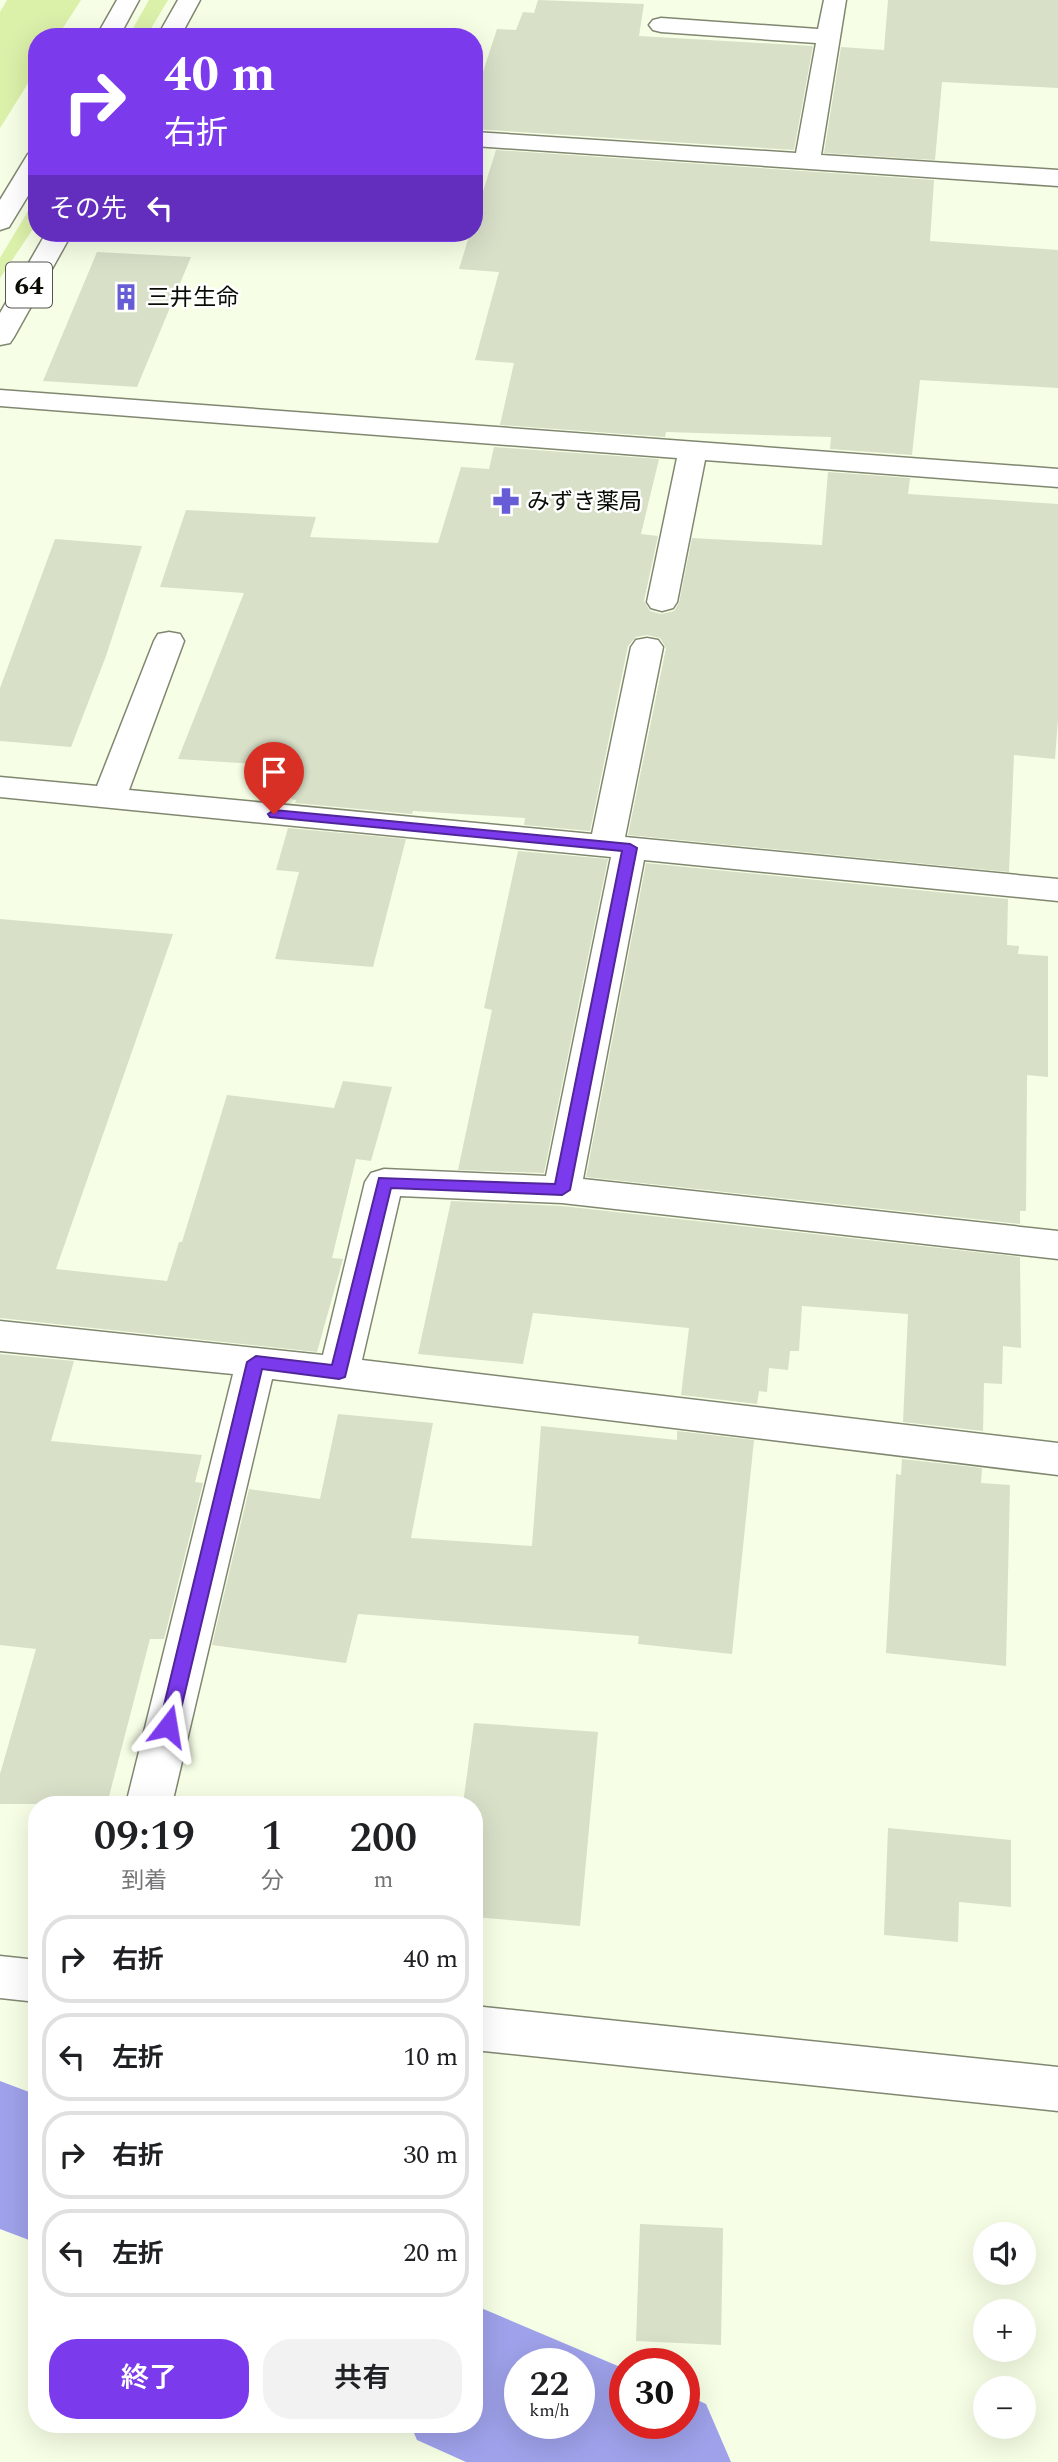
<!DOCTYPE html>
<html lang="ja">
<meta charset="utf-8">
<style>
body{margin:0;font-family:Spectral,"Noto Sans JP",serif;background:#f2f2f2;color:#202124;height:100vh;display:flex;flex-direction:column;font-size:26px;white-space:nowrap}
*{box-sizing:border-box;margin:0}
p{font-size:23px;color:#757577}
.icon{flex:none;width:38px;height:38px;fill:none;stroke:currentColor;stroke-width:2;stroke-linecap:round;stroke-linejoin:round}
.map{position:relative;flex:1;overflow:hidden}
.details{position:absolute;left:28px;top:1796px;width:455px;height:637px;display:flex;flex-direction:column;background:#fff;border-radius:28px;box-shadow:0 7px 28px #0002}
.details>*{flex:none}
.top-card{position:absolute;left:28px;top:28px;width:455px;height:214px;border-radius:28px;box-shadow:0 7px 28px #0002;background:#7c3aed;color:#fff;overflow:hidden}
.fabs{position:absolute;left:973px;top:2222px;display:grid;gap:14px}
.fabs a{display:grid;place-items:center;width:63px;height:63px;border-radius:50%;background:#fff;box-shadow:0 7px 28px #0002;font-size:35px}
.speed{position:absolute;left:504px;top:2348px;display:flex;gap:14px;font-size:35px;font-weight:700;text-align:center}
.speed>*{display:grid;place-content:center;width:91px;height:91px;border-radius:50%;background:#fff;box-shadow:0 7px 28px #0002;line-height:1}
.speed small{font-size:18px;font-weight:400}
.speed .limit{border:10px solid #d22;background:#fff;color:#111}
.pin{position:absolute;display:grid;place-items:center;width:60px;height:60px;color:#fff;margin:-72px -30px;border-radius:50% 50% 50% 0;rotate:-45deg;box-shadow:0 0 7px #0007}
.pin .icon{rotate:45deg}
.me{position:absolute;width:77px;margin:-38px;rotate:14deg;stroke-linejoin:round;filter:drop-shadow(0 0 5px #0008)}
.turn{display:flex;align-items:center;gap:24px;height:147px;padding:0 21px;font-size:32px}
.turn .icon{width:91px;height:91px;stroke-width:2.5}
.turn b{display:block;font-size:49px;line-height:60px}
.then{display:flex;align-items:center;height:66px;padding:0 21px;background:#0003;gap:14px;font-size:26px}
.eta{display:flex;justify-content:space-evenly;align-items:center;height:119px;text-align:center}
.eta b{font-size:42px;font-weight:600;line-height:49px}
.primary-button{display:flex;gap:14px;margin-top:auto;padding:14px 21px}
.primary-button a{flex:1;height:80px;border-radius:28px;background:#7c3aed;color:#fff;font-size:28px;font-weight:600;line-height:80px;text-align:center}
.primary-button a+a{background:#f2f2f2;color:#202124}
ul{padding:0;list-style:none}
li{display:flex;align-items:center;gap:21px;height:88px;margin:0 14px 10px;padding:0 7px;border:4px solid #e0e0e0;border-radius:28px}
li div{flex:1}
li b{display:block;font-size:26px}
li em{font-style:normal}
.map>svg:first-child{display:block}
.green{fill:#dbf0a9}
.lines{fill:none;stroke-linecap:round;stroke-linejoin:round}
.river{fill:#9fa1ea;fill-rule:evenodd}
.building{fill:#d8e0c8}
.street-casing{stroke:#808771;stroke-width:3}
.secondary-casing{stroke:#808771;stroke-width:3}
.primary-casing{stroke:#808771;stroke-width:3}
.street{fill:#fff;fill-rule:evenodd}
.secondary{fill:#fff;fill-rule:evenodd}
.primary{fill:#fff;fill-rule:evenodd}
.route{fill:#7c3aed;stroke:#51269a;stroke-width:2}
.labels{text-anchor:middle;stroke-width:5;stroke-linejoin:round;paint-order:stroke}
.far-poi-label{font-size:23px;fill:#0a0d05;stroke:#fff;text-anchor:start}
.shield{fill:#fff;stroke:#545650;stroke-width:2}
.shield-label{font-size:26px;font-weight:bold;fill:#0a0d05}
</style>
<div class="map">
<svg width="1058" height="2462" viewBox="0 0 1058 2462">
<rect width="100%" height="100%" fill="#f6fee5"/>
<!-- green -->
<path class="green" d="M7,0h74l-24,37h-20v32l-37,59v-116z
M149,0h19l-22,37h-18z
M37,196v27l-37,55v-20z"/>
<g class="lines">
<!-- river -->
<path class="river" d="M0,2081l37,14v148l-37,-14z
M474,2305l151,64v55h59v-30l22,10 25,58h-265l-49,-22 -7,-16h64zM520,2364h59v60h-59z"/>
</g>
<!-- building -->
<path class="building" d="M538,0l106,4 -5,32 174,10 -19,104 -320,-21v-21l6,-27 17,-52 19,1 7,-18 11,1z
M888,0h170v88l-116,-6 -7,78 -111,-7 17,-106 43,3z
M496,150l438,30 -4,61 128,9v138l-138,-8 -8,75 -82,-6 1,-12 -165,-5 -1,5 -165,-12 14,-62 -39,-3 24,-88 -40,-3 11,-36h4v-13z
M97,252l94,5 -54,130 -94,-6z
M494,447l165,12 -18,75 17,2 -14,65 6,10 11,3 13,-3 5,-8 13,-65 130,7 6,-73 82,6 -2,16 150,10v215l-3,40 -41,-4 -5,117 -381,-37 38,-187 -6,-10 -13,-3 -11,2 -8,9 -38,185 -66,-6 1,-7 -112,-7 -1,3 -117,-11 1,-3 -5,-1 10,-32 -123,-8 66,-166 -84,-6 26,-77 130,7 -6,20 128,6 23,-76 28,2z
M55,539l87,7 -36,110 -35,91 -71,-6v-53z
M288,828l118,11 -33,128 -98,-8 24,-87 -23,-2z
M518,851l90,8 -64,314 -86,-3 34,-160 -8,-2z
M646,863l362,36 -1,46 12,1 -1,8 30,2v121l-21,-2 -1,136h-6v13l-434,-47z
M0,919l173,15 -117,335 111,12 12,-39h3l45,-147 107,13 9,-27 49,6 -21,74 -15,-2 -24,99 11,1 -26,93 -317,-34z
M451,1201l111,5 458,51 1,91 -18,-2 -1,38 -18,-1 -1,48 -80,-9 5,-108 -106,-8 -3,45h-9l-2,19 -19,-2 -2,24 -8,-1 -2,13 -76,-9 8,-67 -156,-15 -10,51 -105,-10z
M0,1354l74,7 -23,80 151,14 -7,27 8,1 -39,156h-14l-43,165h-107v-30l36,-125 -36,-4z
M338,1414l95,9 -22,115 121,8 9,-120 136,14v-9l77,9 -22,214 -94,-10 1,-8 -281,-22 -12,49 -134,-18 37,-156 71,10z
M902,1459l80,9 -1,15 29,2 -4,181 -120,-13 10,-179 5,1z
M474,1723l124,9 -18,194 -106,-9v-113h-11z
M888,1828l123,12v67l-52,-5 -1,40 -74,-7z
M640,2224l83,4 -2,117 -85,-4z"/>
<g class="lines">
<defs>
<path id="street" d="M824,0h22l-25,155 237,15v16l-584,-40v-14l322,21 20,-110 -155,-11 -8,-2 -4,-5 4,-5 8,-2 157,11z
M0,390l1058,79v18l-353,-27 -28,142 -4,6 -11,3 -11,-3 -4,-6 30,-144 -677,-52z
M169,632l11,2 4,7 -55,149 463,44 39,-187 5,-7 11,-2 11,2 5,7 -38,190 433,42v22l-414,-41 -61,319 475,52v28l-496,-56 -162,-7 -38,164 696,83v32l-786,-96 -100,425h-46l107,-430 -233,-23v-30l323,34 42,-173 6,-9 13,-4 162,7 65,-319 -611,-60v-20l97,9 57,-145 4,-7z"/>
<path id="secondary" d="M0,1956l37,4v42l-37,-4z
M474,2006l584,61v44l-584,-61z"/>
<path id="primary" d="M117,0h22l-20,37h-23z
M178,0h22l-20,37h-23z
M37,152v29l-28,46 -9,3v-30l28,-46z
M46,233h26l-58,104 -4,6 -10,2v-32z"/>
</defs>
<!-- street casing -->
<use href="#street" class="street-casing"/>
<!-- secondary casing -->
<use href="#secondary" class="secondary-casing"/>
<!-- primary casing -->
<use href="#primary" class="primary-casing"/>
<!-- street -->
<use href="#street" class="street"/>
<!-- secondary -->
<use href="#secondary" class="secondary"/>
<!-- primary -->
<use href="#primary" class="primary"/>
</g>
<!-- route -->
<path class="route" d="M274,810l356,34 7,4 -67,342 -8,5 -171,-7 -46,189 -6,2 -77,-10 -85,357 -3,6 -6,2 -7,-2 -2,-6 88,-364 9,-6 76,9 47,-187 176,6 67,-333 -352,-34 -2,-3z"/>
<!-- icons -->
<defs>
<symbol id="building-bare" viewBox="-9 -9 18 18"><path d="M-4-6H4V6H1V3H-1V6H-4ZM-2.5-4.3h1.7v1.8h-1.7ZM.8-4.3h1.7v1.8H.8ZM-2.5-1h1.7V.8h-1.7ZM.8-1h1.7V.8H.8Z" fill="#665cd6" stroke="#fff" stroke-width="2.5" paint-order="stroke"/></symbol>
<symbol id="pharmacy-bare" viewBox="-9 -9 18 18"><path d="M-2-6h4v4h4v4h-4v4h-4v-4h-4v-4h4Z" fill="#665cd6" stroke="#fff" stroke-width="2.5" paint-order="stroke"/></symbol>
</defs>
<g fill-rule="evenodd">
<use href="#building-bare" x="107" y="278" width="38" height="38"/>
<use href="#pharmacy-bare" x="487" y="482" width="38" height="38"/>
</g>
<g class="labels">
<!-- far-poi labels -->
<g class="far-poi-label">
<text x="147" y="305">三井生命</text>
<text x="527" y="509">みずき薬局</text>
</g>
<!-- shield labels -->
<rect class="shield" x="6" y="262.5" width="46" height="45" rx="5"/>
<g class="shield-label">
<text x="29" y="294">64</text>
</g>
</g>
</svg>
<div class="fabs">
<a><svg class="icon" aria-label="sound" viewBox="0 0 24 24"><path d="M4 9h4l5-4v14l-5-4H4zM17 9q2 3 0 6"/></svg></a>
<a>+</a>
<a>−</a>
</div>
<div class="speed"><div>22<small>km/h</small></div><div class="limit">30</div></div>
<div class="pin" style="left:274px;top:814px;background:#d93025"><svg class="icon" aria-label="arrive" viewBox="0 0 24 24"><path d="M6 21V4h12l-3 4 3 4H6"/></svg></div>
<svg class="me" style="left:168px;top:1726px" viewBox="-20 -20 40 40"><path d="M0-17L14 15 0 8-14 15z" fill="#7c3aed" stroke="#fff" stroke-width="4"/></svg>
<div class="top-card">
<div class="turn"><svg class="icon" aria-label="right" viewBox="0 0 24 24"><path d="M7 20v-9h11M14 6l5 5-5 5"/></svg><div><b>40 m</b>右折</div></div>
<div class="then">その先<svg class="icon" aria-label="left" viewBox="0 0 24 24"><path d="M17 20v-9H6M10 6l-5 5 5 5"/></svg></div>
</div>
<section class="details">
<div class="eta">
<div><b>09:19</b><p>到着</p></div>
<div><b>1</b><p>分</p></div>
<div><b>200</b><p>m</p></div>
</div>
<ul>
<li><svg class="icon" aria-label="right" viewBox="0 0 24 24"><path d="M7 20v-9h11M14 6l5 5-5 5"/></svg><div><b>右折</b></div><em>40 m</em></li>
<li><svg class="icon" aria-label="left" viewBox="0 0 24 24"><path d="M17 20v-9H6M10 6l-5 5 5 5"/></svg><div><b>左折</b></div><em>10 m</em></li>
<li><svg class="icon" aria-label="right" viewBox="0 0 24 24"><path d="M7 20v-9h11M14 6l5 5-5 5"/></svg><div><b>右折</b></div><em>30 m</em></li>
<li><svg class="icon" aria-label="left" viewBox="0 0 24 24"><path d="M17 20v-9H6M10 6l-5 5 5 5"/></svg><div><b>左折</b></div><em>20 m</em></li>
</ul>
<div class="primary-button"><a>終了</a><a>共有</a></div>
</section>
</div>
